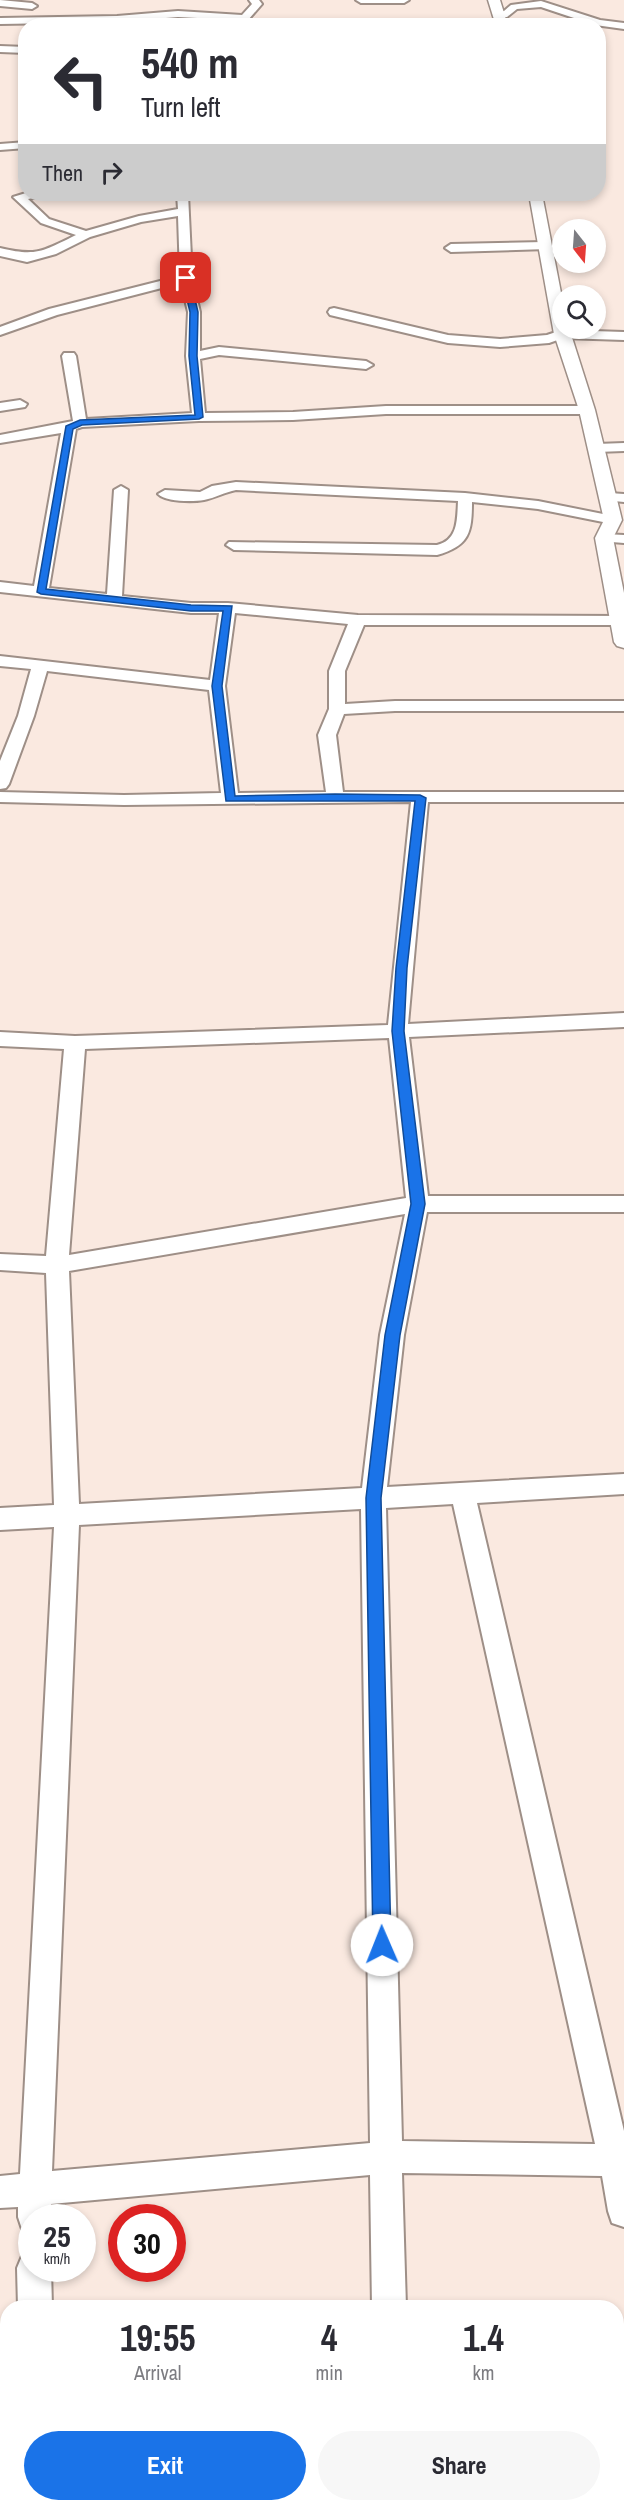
<!DOCTYPE html>
<style>
body{margin:0;font-family:"Archivo Narrow",sans-serif;background:#f7f7f7;color:#2b2b33;height:100vh;display:flex;flex-direction:column;font-size:22px;white-space:nowrap}
*{box-sizing:border-box;margin:0}
p{font-size:20px;color:#7c7c81}
.icon{flex:none;width:33px;height:33px;fill:none;stroke:currentColor;stroke-width:2;stroke-linecap:round;stroke-linejoin:round}
.map{position:relative;flex:1;overflow:hidden}
.sheet{position:absolute;left:0px;top:2300px;width:624px;height:212px;display:flex;flex-direction:column;background:#fff;border-radius:24px 24px 0 0;box-shadow:0 3px 9px #0003}
.sheet>*{flex:none}
.guide{position:absolute;left:18px;top:18px;width:588px;height:183px;border-radius:24px;box-shadow:0 3px 9px #0003;background:#fff;color:#2b2b33;overflow:hidden}
.needle{width:39px;rotate:163deg}
.buttons{position:absolute;left:552px;top:219px;display:grid;gap:12px}
.buttons a{display:grid;place-items:center;width:54px;height:54px;border-radius:50%;background:#fff;box-shadow:0 3px 9px #0003;font-size:30px}
.speed{position:absolute;left:18px;top:2204px;display:flex;gap:12px;font-size:30px;font-weight:700;text-align:center}
.speed>*{display:grid;place-content:center;width:78px;height:78px;border-radius:50%;background:#fff;box-shadow:0 3px 9px #0003;line-height:1}
.speed small{font-size:15px;font-weight:400}
.speed .limit{border:9px solid #d22;background:#fff;color:#111}
.pin{position:absolute;display:grid;place-items:center;width:51px;height:51px;color:#fff;margin:-26px;border-radius:12px;box-shadow:0 3px 9px #0006}
.me{position:absolute;width:66px;margin:-33px;rotate:359deg;stroke-linejoin:round;filter:drop-shadow(0 0 4px #0008)}
.turn{display:flex;align-items:center;gap:21px;height:126px;padding:0 24px;font-size:27px}
.turn .icon{width:78px;height:78px;stroke-width:2.5}
.turn b{display:block;font-size:42px;line-height:51px}
.then{display:flex;align-items:center;height:57px;padding:0 24px;background:#0003;gap:12px;font-size:22px}
.eta{display:flex;justify-content:space-evenly;align-items:center;height:102px;text-align:center}
.eta b{font-size:36px;font-weight:700;line-height:42px}
.button{display:flex;gap:12px;margin-top:auto;padding:12px 24px}
.button a{flex:1;height:69px;border-radius:36px;background:#1a73e8;color:#fff;font-size:24px;font-weight:700;line-height:69px;text-align:center}
.button a+a{background:#f7f7f7;color:#2b2b33}
.map>svg:first-child{display:block}
.lines{fill:none;stroke-linecap:round;stroke-linejoin:round}
.minor-casing{stroke:#9e8f87;stroke-width:4}
.tertiary-casing{stroke:#9e8f87;stroke-width:3}
.minor{fill:#fff;fill-rule:evenodd}
.tertiary{fill:#fff;fill-rule:evenodd}
.route{fill:#1a73e8;stroke:#114b97;stroke-width:1.5}
</style>
<div class="map">
<svg width="624" height="2510" viewBox="0 0 624 2510">
<rect width="100%" height="100%" fill="#fae9e0"/>
<g class="lines">
<defs>
<path id="minor" d="M0,0l32,3 5,3 -5,3 -32,-3z
M249,0h10l3,4 -14,16 31,6h-46l3,-6 -58,-3 -61,5 -117,2v-6l117,-2 61,-5 64,4 10,-11z
M356,0h53l-5,3h-43z
M541,1l59,19 24,3v6l-29,-4 -54,-18 -24,2 -10,8h-9l-5,-3 11,-3 7,-6z
M0,46l26,1v6l-26,-1z
M26,142v6l-26,2v-6z
M26,193l19,1 -1,2 -16,3 21,20 37,12 53,-15 39,-7 -1,-15h11l4,84 8,34v39l19,-4 147,14 7,4 -7,4 -147,-14 -19,4 5,54 88,-1 93,-6h201l7,4 -7,4h-201l-93,6 -94,1 -117,6 -6,2 -27,159 58,6 7,-104 7,-4 7,4 -6,106 69,7h37l130,12 266,1v8l-5,1h-255l-19,46v33l50,-3h229v10h-229l-51,3 -8,21 7,57h281v10h-196l-20,222 216,-11v14l-215,10 19,159h196v16h-197l-23,123 -17,152 237,-13v20l-147,9 147,628v96l-12,-4 -4,-12 -6,-35 -200,-3 4,134h-34l-2,-132 -319,29 -1,13h-18v15l-10,-3 -4,-12v-10l-18,1v-32l20,-2 34,-647 -54,3v-22l54,-3 -8,-232 -46,-3v-16l46,2 18,-207 -64,-3v-14l75,4 313,-11 23,-223 -287,3 -124,-3v-10l124,3 97,-2 -12,-103 -162,-19 -13,45 -25,68 -3,4 -6,1v-28l18,-45 13,-47 -31,-3v-10l210,24 9,-67h-28l-191,-21v-10l34,4 27,-153 -61,10v-8l73,-14 -11,-65 2,-3h10l2,3 10,63 106,-6 -6,-57 2,-44 -7,-29 -124,32 -57,20v-8l49,-18 131,-33 -2,-60 -37,6 -51,15 -34,17 -29,8 -27,-6v-8c37,9 43,3 76,-13l-35,-12 -28,-26zM235,613l113,11 -19,47v38l-11,26 8,57 -88,1 -13,-107zM389,1038l17,160 -337,57 16,-206zM405,1214l-25,121 -18,153 -283,16 -10,-233zM453,1504l142,640 -193,-3 -16,-633zM361,1509l9,634 -318,28 27,-646z
M544,242l6,4 -2,3 -97,3 -6,-4 6,-4z
M334,308l114,27 52,4 47,-4 15,-5 62,2v8l-61,-2 -14,5 -49,4 -52,-4 -118,-28 -2,-3 2,-3z
M20,400l7,4 -2,3 -25,4v-8z
M624,443v8l-27,1 -7,-4 7,-4z
M236,482l229,11 73,8 75,15 7,4 -7,4 -75,-15 -66,-7c0,31 -3,44 -35,53l-203,-5 -8,-5 3,-3 208,3c21,-5 20,-25 21,-44l-222,-11c-11,2 -21,8 -32,10 -11,2 -39,2 -46,-6l7,-4 35,2 12,-6z
M609,493l15,1v8l-20,-2 -2,-3z
M604,534l20,1v8l-25,-2 -2,-3z
M32,2252v16h19l1,39h-34l-1,-39 5,-12z
M19,2504h36l1,6h-36z
M374,2504h36v6h-36z"/>
<path id="tertiary" d="M488,0h12l8,26h-12z
M529,194h13l20,104v30h7l26,82 27,110 -9,18 11,55v55l-7,-2 -3,-4 -19,-104 9,-18 -25,-110 -25,-76z"/>
</defs>
<!-- minor casing -->
<use href="#minor" class="minor-casing"/>
<!-- tertiary casing -->
<use href="#tertiary" class="tertiary-casing"/>
<!-- minor -->
<use href="#minor" class="minor"/>
<!-- tertiary -->
<use href="#tertiary" class="tertiary"/>
</g>
<!-- route -->
<path class="route" d="M186,275l4,3 8,34 -1,44 6,61 -4,2 -117,6 -9,4 -27,160 145,16 41,1 -10,80 13,110 100,-2 85,1 6,3 -19,170 -3,63 21,173 -25,131 -19,163 10,447 -2,7 -7,2 -6,-2 -3,-7 -7,-447 19,-163 26,-131 -19,-173 4,-63 19,-167h-189l-14,-115 11,-75h-32l-150,-17 -4,-2 29,-166 14,-6 115,-5 -6,-59 1,-44 -8,-34z"/>
</svg>
<div class="buttons">
<a><svg class="needle" viewBox="-14 -14 28 28"><path d="M0-13l5 13h-10z" fill="#e53935"/><path d="M0 13l5-13h-10z" fill="#7c7c81"/></svg></a>
<a><svg class="icon" aria-label="search" viewBox="0 0 24 24"><circle cx="10" cy="10" r="6"/><path d="M15 15l6 6"/></svg></a>
</div>
<div class="speed"><div>25<small>km/h</small></div><div class="limit">30</div></div>
<div class="pin" style="left:186px;top:278px;background:#d93025"><svg class="icon" aria-label="arrive" viewBox="0 0 24 24"><path d="M6 21V4h12l-3 4 3 4H6"/></svg></div>
<svg class="me" style="left:382px;top:1945px" viewBox="-20 -20 40 40"><circle r="19" fill="#fff"/><path d="M0-13L10 11 0 6-10 11z" fill="#1a73e8"/></svg>
<div class="guide">
<div class="turn"><svg class="icon" aria-label="left" viewBox="0 0 24 24"><path d="M17 20v-9H6M10 6l-5 5 5 5"/></svg><div><b>540 m</b>Turn left</div></div>
<div class="then">Then<svg class="icon" aria-label="right" viewBox="0 0 24 24"><path d="M7 20v-9h11M14 6l5 5-5 5"/></svg></div>
</div>
<section class="sheet">
<div class="eta">
<div><b>19:55</b><p>Arrival</p></div>
<div><b>4</b><p>min</p></div>
<div><b>1.4</b><p>km</p></div>
</div>
<div class="button"><a>Exit</a><a>Share</a></div>
</section>
</div>
